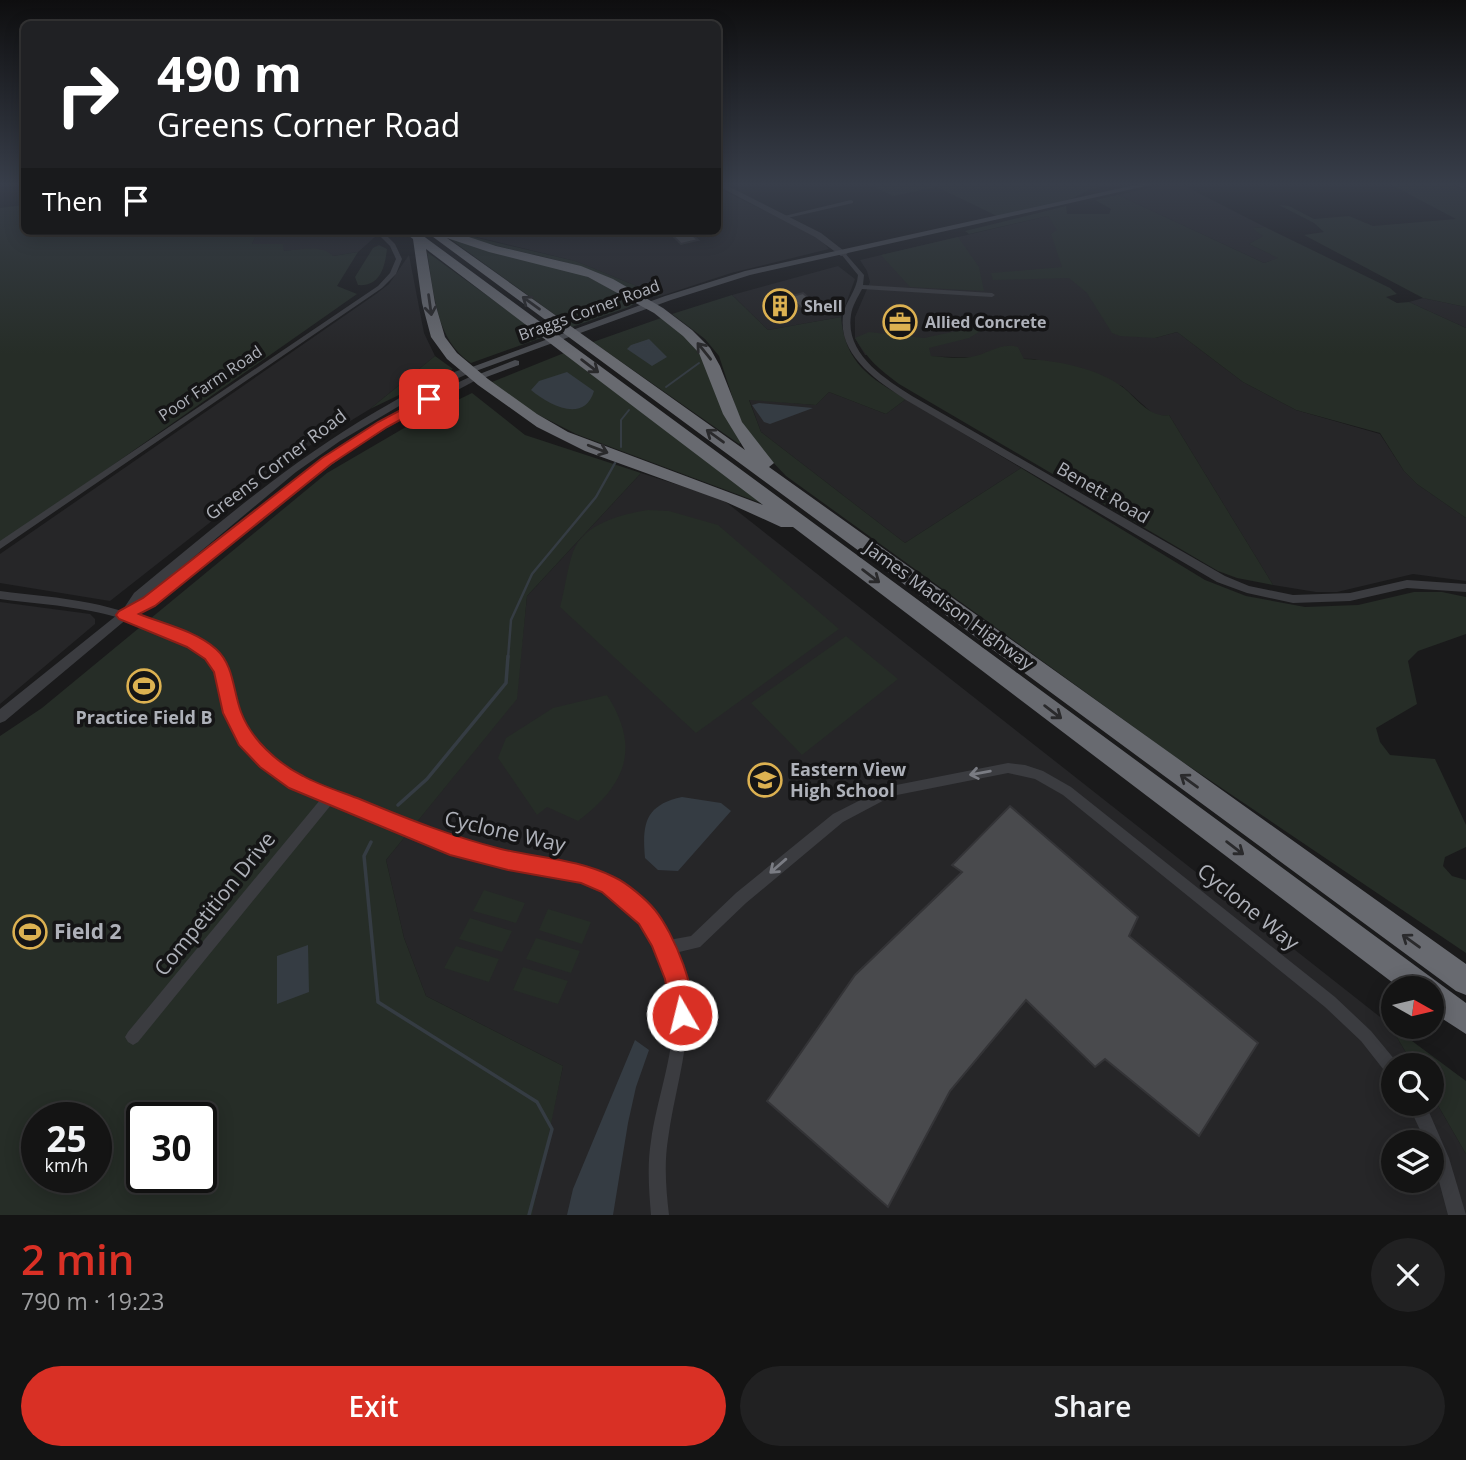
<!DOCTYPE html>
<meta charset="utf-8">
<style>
body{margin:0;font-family:"Open Sans",sans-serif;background:#212122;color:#f1f3f6;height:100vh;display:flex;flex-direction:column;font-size:26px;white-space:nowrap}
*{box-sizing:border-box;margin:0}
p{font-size:23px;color:#9d9ea0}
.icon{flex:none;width:38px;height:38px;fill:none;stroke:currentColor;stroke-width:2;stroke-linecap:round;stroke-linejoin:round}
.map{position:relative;height:1215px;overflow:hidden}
.sheet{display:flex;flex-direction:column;background:#141414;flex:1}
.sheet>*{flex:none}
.top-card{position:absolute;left:21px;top:21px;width:700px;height:214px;border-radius:10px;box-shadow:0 4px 18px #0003,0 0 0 2px #333334;background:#202124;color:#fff;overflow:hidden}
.needle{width:46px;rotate:98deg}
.buttons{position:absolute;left:1381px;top:976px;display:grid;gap:14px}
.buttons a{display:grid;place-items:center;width:63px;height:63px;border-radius:50%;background:#141414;box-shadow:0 4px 18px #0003,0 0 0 2px #333334;font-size:35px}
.speed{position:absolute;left:21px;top:1102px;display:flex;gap:14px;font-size:35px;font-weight:700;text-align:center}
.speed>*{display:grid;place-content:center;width:91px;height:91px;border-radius:50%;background:#141414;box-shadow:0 4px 18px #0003,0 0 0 2px #333334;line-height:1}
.speed small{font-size:18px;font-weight:400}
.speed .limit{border:4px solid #111;border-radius:10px;background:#fff;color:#111}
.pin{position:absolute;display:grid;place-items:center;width:60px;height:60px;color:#fff;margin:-30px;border-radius:14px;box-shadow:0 4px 10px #0006}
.me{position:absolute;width:77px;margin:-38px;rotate:352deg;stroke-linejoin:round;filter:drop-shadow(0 0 5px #0008)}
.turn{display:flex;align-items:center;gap:24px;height:147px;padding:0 21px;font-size:32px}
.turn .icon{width:91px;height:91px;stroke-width:2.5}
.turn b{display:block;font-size:49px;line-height:60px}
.then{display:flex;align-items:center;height:66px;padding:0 21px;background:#0003;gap:14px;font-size:26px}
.round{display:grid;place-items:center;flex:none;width:74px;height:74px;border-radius:37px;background:#212122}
.summary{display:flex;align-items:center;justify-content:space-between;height:119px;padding:0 21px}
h1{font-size:42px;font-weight:600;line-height:52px;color:#d93025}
.action{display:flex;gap:14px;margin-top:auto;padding:14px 21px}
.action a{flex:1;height:80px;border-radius:42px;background:#d93025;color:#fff;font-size:28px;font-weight:600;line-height:80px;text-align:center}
.action a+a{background:#212122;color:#f1f3f6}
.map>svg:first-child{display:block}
.built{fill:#262628;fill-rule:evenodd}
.green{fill:#262d27;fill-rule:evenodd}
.water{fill:#353c43}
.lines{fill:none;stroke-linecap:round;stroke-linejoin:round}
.stream-far2{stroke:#353c43;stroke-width:2}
.stream-far1{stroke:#353c43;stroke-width:2.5}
.stream{stroke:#353c43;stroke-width:3.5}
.building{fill:#494a4d;stroke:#343437;stroke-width:2}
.minor{fill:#3b3c40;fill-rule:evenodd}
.tertiary{fill:#3b3c40;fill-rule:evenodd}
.secondary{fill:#494b50;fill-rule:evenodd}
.motorway{fill:#686a70;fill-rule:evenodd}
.rail-casing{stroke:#54565b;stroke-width:3.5}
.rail{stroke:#151516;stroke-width:2;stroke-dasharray:4.5;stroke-linecap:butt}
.oneway{stroke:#2a2a2c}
.oneway2{stroke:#7a7c83}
.route{fill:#d93025;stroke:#8d1f18;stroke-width:2}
.labels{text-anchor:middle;stroke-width:7;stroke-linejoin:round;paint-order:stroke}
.far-poi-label{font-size:16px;font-weight:bold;fill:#aeb1b9;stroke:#151516;text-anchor:start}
.far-street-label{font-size:16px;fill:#aeb1b9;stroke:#151516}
.street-label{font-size:18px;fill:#aeb1b9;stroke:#151516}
.poi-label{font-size:18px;font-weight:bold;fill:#aeb1b9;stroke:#151516}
.near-street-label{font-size:21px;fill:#aeb1b9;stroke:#151516}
.near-poi-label{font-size:21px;font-weight:bold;fill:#aeb1b9;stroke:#151516;text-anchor:start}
</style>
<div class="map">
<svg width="1466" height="1215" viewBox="0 0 1466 1215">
<rect width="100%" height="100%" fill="#1a1a1b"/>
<!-- built -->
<path class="built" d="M1171,183h8l86,44 -12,1 11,8 -15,8 30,14 -15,5 -146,-68z
M718,188l100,49 11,12 -98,24 -70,23 -86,-35 -106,-26 3,-4h246z
M1048,216l107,122 22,-6 66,50 53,28 84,24 24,37 13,13 49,34v63l-53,-7 -76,18h-21l-43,-7 -104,-170 -10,1 -8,-4 -29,-26 -88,-27 -169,-4 -10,-17v-21l15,-35 -3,-11 -7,-11z
M258,231h111l6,6 -17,15 -25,4 -15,-7 -34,2 -32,-7z
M409,255l15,78 11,23 -65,53 -69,42 -191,150 -110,-18v-29l376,-260 13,-10z
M838,266l17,13 -14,38 -73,13 -36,-35z
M1423,298l43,9v21l-57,-26z
M829,392l57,22 20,-15 115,69 -116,75 -144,-111 -12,-33 67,6z
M641,473l81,26 667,525 25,42h-21v38h39v-9l34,59v61h-936l33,-149 -137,-70 -22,-58 -18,-78 130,-161 11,-103zM1393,1143h39v38h-39z
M0,602l90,12 5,5v5l-95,80z"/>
<!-- green -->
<path class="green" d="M866,183h254l-29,6 -22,11 -70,17 -62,-30 -44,9z
M1388,183h61l17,9v115l-43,-9 -119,-63 20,-3 -10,-9 -35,-18 10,1 25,13 35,-3 24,10 83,-7z
M1118,195l146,68 14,-5 -29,-14 14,-8 -11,-8 13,-1 125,61 7,6 -11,3 11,6 12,-1 57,26v190l-49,-34 -13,-13 -24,-38 -84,-23 -53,-28 -66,-50 -22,6 -35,-2 -8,-3 -25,-40 -18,-15 -76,2 -2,-7 71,-6 -11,-33 6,-4 -9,-14 -79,18 -4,-3 101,-25 1,8h42l2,-5 -16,-9z
M24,205v26h234l-6,13h31l1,7c16,-1 37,-7 49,5l25,-4 -21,34 20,8 -357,250v-336z
M449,231h23l-3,5 106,25 86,35c-23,3 -44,-15 -65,-24 -48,-18 -100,-22 -147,-41z
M446,236l134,37 57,29 -8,5 -57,20z
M958,237l21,30 5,24 -74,-4 -29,-32z
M379,245l8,4c-2,18 -7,38 -29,36l-3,-8 18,-29z
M427,252l117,85 -73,26c-36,-23 -37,-73 -44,-111z
M732,295l36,35 73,-13c4,46 29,61 65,82l-20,15 -57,-22 -13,13 -67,-5 12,32 144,111 116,-75 184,112 41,16 59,11 53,-2 56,-13h28l24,5v37l-48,17 -10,10 9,43 -41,24 4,14 10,13 45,4 31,66v22l-21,10 -2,9 9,10 14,4v73l-292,-197 -388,-280 -36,-38 -12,-24 -19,-58 -14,-17 -33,-25z
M661,318c16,12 32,23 44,40 17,25 15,59 37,84l-3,2 -146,-102z
M971,328h15l-17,10 -40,10 2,8c13,1 27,3 40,1 18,-3 29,-15 47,-10l6,12c32,1 74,9 100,29 14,12 26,30 45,27l104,170 -36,-7 -19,-7 -319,-187c-19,-14 -32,-25 -44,-46l14,-6 55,6z
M564,353l202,152 -190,-71 -47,-24 -37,-28z
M435,356l18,13 -83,40z
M472,393l53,42 116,38 -114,123 -10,103 -131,161 18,78 22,58 137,70 -31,149h-532v-479l42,-28 285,-235 96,-56zM37,1118h59v60h-59zM142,1118h59v60h-59z
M648,510l21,1 49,14 121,104 -143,104 -136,-126c5,-18 7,-38 13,-55 11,-29 49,-38 75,-42z
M846,636l52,43 -96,76 -51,-52z
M607,695c34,53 19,90 -29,126l-31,-14 -10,8 -39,-57 8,-20 47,-30z
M484,890l41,13 -9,20 -43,-12z
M548,909l43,13 -9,22 -43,-14z
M470,918l42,13 -10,21 -43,-13z
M536,938l44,13 -9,22 -45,-14z
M456,946l43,13 -10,23 -45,-14z
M523,967l45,14 -10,23 -45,-14z
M1389,1024l77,57v73l-34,-59v-29h-18z"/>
<!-- water -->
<path class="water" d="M649,339l18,18 -15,9 -25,-17 4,-4z
M567,372l27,19c-10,33 -45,14 -63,-1l8,-9z
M759,403l54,5 -43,16 -6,-2 -12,-17z
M682,797l39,6 10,8 -53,60 -20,-1 -13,-12c-3,-34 0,-53 37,-61z
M308,945l1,47 -32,12v-48z
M635,1040l14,10 -13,37 -8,36 -15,92h-46l6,-26z"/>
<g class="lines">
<!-- stream-far2 -->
<path class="stream-far2" d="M666,387l33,-24
M621,447v-27l8,-10"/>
<!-- stream-far1 -->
<path class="stream-far1" d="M508,658l3,-38 21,-46 64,-77 19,-34"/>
<!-- stream -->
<path class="stream" d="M398,805l29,-26 79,-96 2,-27
M371,842l-7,14 14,146 159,100 15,27 -23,86"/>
</g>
<!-- building -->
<path class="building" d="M668,231h20l10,9 -17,4z
M803,293l16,14 -16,2 -14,-12z
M1010,806l128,111 -9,19 129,107 -59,93 -94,-77 -10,8 -69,-67 -76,91 -62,116 -121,-106 88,-126 107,-103 -10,-7z"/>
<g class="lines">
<!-- minor -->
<path class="minor" d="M851,200l2,1v2l-70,16 -3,-2z
M375,231h7l13,13 7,15 -6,15 -14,14 -382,261v-8l378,-255 12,-13 6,-14 -6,-13z
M479,231h6l4,4 -5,1z
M844,252l20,23 -1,10 129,8 3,2 -3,2 -130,-8c-4,8 -10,17 -11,26 -6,39 33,63 61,81l313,180 24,10 44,9 57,-2 57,-13 59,4v8l-59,-4 -57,13 -57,2 -46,-10 -30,-11 -311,-182c-28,-19 -68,-44 -63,-84 2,-15 14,-25 15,-41l-17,-21z
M0,591c30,4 60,6 90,12 26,5 50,14 75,23 18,7 39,13 51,27 14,16 14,36 21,55 19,49 64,71 110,91 34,15 69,31 104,41 77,21 177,16 218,100l22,-4 45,-43 97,-79 53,-27 122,-24 17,2 18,6 28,16 264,210 36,34 29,35h-7v10l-6,-2 -26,-33 -36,-34 -262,-212 -28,-16 -27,-6 -116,23 -49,26 -97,81 -46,44 -25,6c28,62 1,124 -7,186 -4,25 -2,51 1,76h-18c-2,-25 -4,-50 0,-74 6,-44 24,-87 22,-131 -1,-30 -10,-55 -27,-79 -45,-64 -128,-59 -196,-79 -41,-12 -80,-30 -119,-47l-193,237 -5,3 -5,-3 -3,-5 3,-5 192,-232c-44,-20 -81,-49 -96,-95 -5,-16 -4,-33 -16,-46 -13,-14 -33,-21 -51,-27 -22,-9 -43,-17 -66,-21 -30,-6 -61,-8 -91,-12z
M1408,1104h17l4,8 20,46 17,57h-18l-16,-60v-12h-6z"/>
<!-- tertiary -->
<path class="tertiary" d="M718,183h4l99,50 27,21 -7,2 -26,-19 -97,-51z
M469,367l4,3 -1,2 -61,27 -71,42 -44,31 -155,129 121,-96 79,-57 86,-51 47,-22 3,-1 5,3 -92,49 -41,26 -79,58 -117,95 -25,13 -123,103 -5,2v-14l122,-98 12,-18c79,-65 155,-131 243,-182 29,-17 60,-34 92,-44z"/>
<!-- secondary -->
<path class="secondary" d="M1144,183h15l-409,92 -79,25 -198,72h-8l-1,-2 201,-74 80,-25z
M515,360l4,1v4l-38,14h-8l-1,-2z"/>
<!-- motorway -->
<path class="motorway" d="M403,231h13l6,4 1044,768v31l-34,-22v-23h-31l-608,-462h-12l-55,-25 -141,-51 -48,-24 -59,-42 -31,-26 -16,-22 -9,-34 -9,-64zM426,249l337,256 -195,-73 -31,-18 -49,-35 -31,-26 -12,-16 -10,-34z
M425,231h26l45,15 85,20 32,13 50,29 29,22 18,18 10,18 22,56 32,41 -5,4 697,497v31l-10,-4zM447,238l42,14 99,25 66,36 29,23 16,17 24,61 22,36z"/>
<defs>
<path id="rail" d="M1456,183l10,5"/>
</defs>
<!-- rail casing -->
<use href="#rail" class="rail-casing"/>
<!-- rail -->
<use href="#rail" class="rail"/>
</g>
<!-- one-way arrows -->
<defs><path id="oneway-shaft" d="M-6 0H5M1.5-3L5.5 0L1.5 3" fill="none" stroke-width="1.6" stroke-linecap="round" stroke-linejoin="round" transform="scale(1.75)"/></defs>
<g class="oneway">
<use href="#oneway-shaft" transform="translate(531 303) rotate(-144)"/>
<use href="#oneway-shaft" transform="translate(430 305) rotate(82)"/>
<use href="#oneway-shaft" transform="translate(704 351) rotate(-129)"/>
<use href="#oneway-shaft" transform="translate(590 366) rotate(37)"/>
<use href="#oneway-shaft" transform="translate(715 436) rotate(-144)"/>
<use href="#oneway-shaft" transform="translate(598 449) rotate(21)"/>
<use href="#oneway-shaft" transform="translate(871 576) rotate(37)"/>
<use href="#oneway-shaft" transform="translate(1053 712) rotate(37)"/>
<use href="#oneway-shaft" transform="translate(1189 781) rotate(-144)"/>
<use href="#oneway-shaft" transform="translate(1235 848) rotate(37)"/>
<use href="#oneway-shaft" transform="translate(1411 941) rotate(-144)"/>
</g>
<g class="oneway2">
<use href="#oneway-shaft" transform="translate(980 773) rotate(170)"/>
<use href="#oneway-shaft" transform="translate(778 866) rotate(139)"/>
</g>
<!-- sky -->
<linearGradient id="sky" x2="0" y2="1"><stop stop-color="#0e0e0f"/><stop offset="0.52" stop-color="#383e4a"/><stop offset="1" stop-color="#383e4a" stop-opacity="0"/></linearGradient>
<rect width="1466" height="354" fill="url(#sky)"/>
<!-- route -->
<path class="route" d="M429,395l4,1v6l-46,25 -56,37 -176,142 -16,8c25,10 57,17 77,35 18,16 17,42 25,63 10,27 36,51 62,64 18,10 39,16 59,24 48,20 89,36 139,49 38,9 77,10 113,28 13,6 32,22 41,33 18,22 46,86 35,113l-8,4 -9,-4 -8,-44 -13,-33 -13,-22 -37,-32 -21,-9 -73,-13 -58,-15 -161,-67 -29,-21 -21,-22 -16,-32 -9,-41 -9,-13 -18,-12 -68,-28 -3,-4 3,-4 24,-13 179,-140 56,-36z"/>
<!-- icons -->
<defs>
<symbol id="building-ring" viewBox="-11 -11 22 22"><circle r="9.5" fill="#151516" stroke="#dcb151" stroke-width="1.5"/><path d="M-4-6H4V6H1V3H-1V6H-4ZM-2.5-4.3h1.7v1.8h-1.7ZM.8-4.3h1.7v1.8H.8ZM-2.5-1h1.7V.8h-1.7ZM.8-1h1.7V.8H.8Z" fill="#dcb151"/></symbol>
<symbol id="office-ring" viewBox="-11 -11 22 22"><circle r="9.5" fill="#151516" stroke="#dcb151" stroke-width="1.5"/><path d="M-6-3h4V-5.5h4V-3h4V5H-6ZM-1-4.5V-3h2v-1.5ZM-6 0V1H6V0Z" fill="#dcb151"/></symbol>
<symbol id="stadium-ring" viewBox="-11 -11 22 22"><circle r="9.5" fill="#151516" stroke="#dcb151" stroke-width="1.5"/><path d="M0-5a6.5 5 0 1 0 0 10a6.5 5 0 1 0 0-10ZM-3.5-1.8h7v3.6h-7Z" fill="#dcb151"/></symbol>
<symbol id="school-ring" viewBox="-11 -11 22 22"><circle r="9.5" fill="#151516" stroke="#dcb151" stroke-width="1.5"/><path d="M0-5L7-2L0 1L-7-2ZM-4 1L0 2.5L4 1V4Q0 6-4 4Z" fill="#dcb151"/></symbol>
</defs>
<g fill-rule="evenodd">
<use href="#building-ring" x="761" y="287" width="38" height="38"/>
<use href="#office-ring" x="881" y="303" width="38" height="38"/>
<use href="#stadium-ring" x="125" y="667" width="38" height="38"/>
<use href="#school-ring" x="746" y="761" width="38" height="38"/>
<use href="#stadium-ring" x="11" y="913" width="38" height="38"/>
</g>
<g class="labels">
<!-- far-poi labels -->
<g class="far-poi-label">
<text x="804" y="312">Shell</text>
<text x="925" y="328">Allied Concrete</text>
</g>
<!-- far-street labels -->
<g class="far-street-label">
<text transform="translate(589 310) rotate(-20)" y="6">Braggs Corner Road</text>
<text transform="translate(210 383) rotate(-34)" y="6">Poor Farm Road</text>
</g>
<!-- street labels -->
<g class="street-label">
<text transform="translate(276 465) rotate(-37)" y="6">Greens Corner Road</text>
<text transform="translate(1103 493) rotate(30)" y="6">Benett Road</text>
<text transform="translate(949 606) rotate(36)" y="6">James Madison Highway</text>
</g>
<!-- poi labels -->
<g class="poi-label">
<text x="144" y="724">Practice Field B</text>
<text x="790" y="776" text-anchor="start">Eastern View<tspan x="790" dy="21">High School</tspan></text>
</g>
<!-- near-street labels -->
<g class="near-street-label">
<text transform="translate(505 832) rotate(13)" y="7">Cyclone Way</text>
<text transform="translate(215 904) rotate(-51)" y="7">Competition Drive</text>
<text transform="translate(1248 907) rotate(39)" y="7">Cyclone Way</text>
</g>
<!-- near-poi labels -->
<g class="near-poi-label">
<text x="54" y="939">Field 2</text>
</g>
</g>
</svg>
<div class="buttons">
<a><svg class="needle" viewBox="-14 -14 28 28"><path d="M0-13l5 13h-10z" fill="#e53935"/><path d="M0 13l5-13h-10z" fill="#9d9ea0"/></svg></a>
<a><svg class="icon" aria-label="search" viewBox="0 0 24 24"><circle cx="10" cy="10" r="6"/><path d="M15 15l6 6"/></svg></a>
<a><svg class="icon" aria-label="layers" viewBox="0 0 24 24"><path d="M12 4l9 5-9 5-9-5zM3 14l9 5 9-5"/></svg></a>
</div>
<div class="speed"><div>25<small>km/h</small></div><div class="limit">30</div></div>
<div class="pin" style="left:429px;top:399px;background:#d93025"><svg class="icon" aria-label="arrive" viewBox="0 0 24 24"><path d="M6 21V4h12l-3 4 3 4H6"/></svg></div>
<svg class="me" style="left:682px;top:1015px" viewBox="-20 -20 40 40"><circle r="17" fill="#d93025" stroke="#fff" stroke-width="3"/><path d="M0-11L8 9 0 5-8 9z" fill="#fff"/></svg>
<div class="top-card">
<div class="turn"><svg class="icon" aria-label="right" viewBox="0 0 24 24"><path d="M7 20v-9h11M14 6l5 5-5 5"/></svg><div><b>490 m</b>Greens Corner Road</div></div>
<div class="then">Then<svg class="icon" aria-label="arrive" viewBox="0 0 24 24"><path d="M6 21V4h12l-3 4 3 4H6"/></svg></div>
</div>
</div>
<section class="sheet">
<div class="summary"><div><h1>2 min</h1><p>790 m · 19:23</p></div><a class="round"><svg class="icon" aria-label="close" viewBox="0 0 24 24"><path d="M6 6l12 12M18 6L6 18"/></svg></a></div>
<div class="action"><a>Exit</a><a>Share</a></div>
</section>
